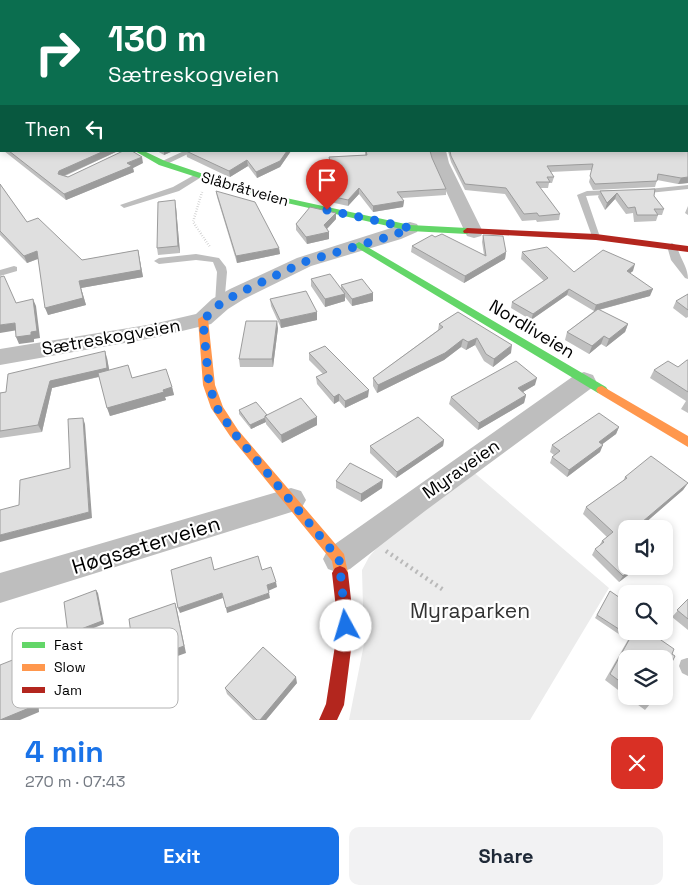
<!DOCTYPE html>
<meta charset="utf-8">
<style>
body{margin:0;font-family:"Space Grotesk",sans-serif;background:#f2f2f3;color:#1f2937;height:100vh;display:flex;flex-direction:column;font-size:19px;white-space:nowrap}
*{box-sizing:border-box;margin:0}
p{font-size:16px;color:#747a83}
.icon{flex:none;width:28px;height:28px;fill:none;stroke:currentColor;stroke-width:2;stroke-linecap:round;stroke-linejoin:round}
.map{position:relative;height:720px;overflow:hidden}
.panel{display:flex;flex-direction:column;background:#fff;flex:1}
.panel>*{flex:none}
.banner{position:absolute;left:0px;top:0px;width:689px;height:152px;box-shadow:0 2px 8px #0003;background:#0b6e4f;color:#fff;overflow:hidden}
.controls{position:absolute;left:618px;top:520px;display:grid;gap:10px}
.controls a{display:grid;place-items:center;width:55px;height:55px;border-radius:10px;background:#fff;box-shadow:0 2px 8px #0003;font-size:25px}
.pin{position:absolute;display:grid;place-items:center;width:42px;height:42px;color:#fff;margin:-51px -21px;border-radius:50% 50% 50% 0;rotate:-45deg;box-shadow:0 0 5px #0007}
.pin .icon{rotate:45deg}
.me{position:absolute;width:55px;margin:-28px;rotate:354deg;stroke-linejoin:round;filter:drop-shadow(0 0 4px #0008)}
.turn{display:flex;align-items:center;gap:18px;height:105px;padding:0 25px;font-size:22px}
.turn .icon{width:65px;height:65px;stroke-width:2.5}
.turn b{display:block;font-size:35px;line-height:42px}
.then{display:flex;align-items:center;height:48px;padding:0 25px;background:#0003;gap:10px;font-size:19px}
.round{display:grid;place-items:center;flex:none;width:52px;height:52px;border-radius:10px;background:#f2f2f3}
.summary{display:flex;align-items:center;justify-content:space-between;height:85px;padding:0 25px}
h1{font-size:30px;font-weight:800;line-height:38px;color:#1a73e8}
.button{display:flex;gap:10px;margin-top:auto;padding:10px 25px}
.button a{flex:1;height:58px;border-radius:10px;background:#1a73e8;color:#fff;font-size:20px;font-weight:800;line-height:58px;text-align:center}
.button a+a{background:#f2f2f3;color:#1f2937}
.map>svg:first-child{display:block}
.green{fill:#ececec}
.lines{fill:none;stroke-linecap:round;stroke-linejoin:round}
.path-far2{stroke:#b9b9b9;stroke-width:1;stroke-dasharray:0.5 1;stroke-linecap:butt}
.path-far1{stroke:#b9b9b9;stroke-width:2.5;stroke-dasharray:0.5 2;stroke-linecap:butt}
.path{stroke:#b9b9b9;stroke-width:4.5;stroke-dasharray:2 4;stroke-linecap:butt}
.lane{fill:#bebebe;fill-rule:evenodd}
.street{fill:#bebebe;fill-rule:evenodd}
.fast{fill:#63d668;fill-rule:evenodd}
.slow{fill:#ff974d;fill-rule:evenodd}
.jam{fill:#b3261e;fill-rule:evenodd}
.rail{stroke:#bebebe;stroke-width:2;stroke-dasharray:3 1 0.5 1;stroke-linecap:butt}
.wall{fill:#c0c0c0}
.shaded-wall{fill:#9c9c9c}
.building{fill:#dfdfdf;stroke:#9c9c9c}
.route{stroke:#1a73e8;stroke-width:9;stroke-dasharray:0 16.2}
.labels{text-anchor:middle;stroke-width:4.5;stroke-linejoin:round;paint-order:stroke}
.far-street-label{font-size:15px;fill:#000;stroke:#fff}
.street-label{font-size:18px;fill:#000;stroke:#fff}
.near-street-label{font-size:21px;fill:#000;stroke:#fff}
.near-park-label{font-size:21px;fill:#333;stroke:#fff}
.key{fill:#fff;stroke:#b2b2b2;stroke-width:1}
.key-label{font-size:14px;fill:#000}
</style>
<div class="map">
<svg width="688" height="720" viewBox="0 0 688 720">
<rect width="100%" height="100%" fill="#fff"/>
<!-- green -->
<path class="green" d="M471,470l138,118 -79,132h-181l15,-76 -2,-74 7,-13 15,-18z"/>
<g class="lines">
<!-- path-far2 -->
<path class="path-far2" d="M112,1l7,-1"/>
<!-- path-far1 -->
<path class="path-far1" d="M202,192l-9,30 17,25"/>
<!-- path -->
<path class="path" d="M386,551l59,40"/>
<!-- lane -->
<path class="lane" d="M0,28l1,1v2l-1,1z
M184,151h10l-29,14 -7,-2z
M196,174l7,2 -24,15 -55,17 -4,-3 53,-18z
M688,185v4l-49,5 -4,-2 4,-2z
M613,190l4,2 -1,2 -30,2 14,41 -4,3 -3,-1 -16,-44 10,-4z
M672,243l5,3c3,13 11,21 11,33l-3,-1 -14,-18 -4,-14z
M196,254l23,4 7,9 1,5 -3,34h-8l-1,-2 2,-32 -4,-10 -17,-2 -37,4 -5,-3 5,-3z
M14,266l3,1v4l-17,5v-6z
M687,658h1v18l-6,-3 -3,-7 2,-6z"/>
<!-- street -->
<path class="street" d="M152,0h10v1h-10z
M640,0h20l1,1h-20z
M430,151h16l3,12 34,69 -2,4 -7,2 -7,-2 -2,-4 -32,-69z
M410,222l7,2 2,4 -2,4 -16,7 -90,27 -67,33 -16,10 -17,15 -58,14 -153,27v-16l153,-25 43,-10 16,-15 18,-10 67,-31z
M584,372l9,3 3,6 -3,6 -168,124 -75,58 -11,4 -11,-4 -5,-10 5,-10 247,-174z
M291,488l10,3 5,9 -5,9 -301,94v-30z"/>
<!-- fast -->
<path class="fast" d="M135,151h9l21,10 89,30 156,34 57,3 4,3 -4,3 -57,-3 -158,-36 -93,-30z
M359,242l247,145 2,3 -2,3h-8l-242,-146 -2,-2z"/>
<!-- slow -->
<path class="slow" d="M203,316l5,3 7,66 8,22 15,23 106,124 4,19 -3,5 -5,2 -5,-2 -3,-17 -102,-125 -19,-28 -8,-23 -5,-66z
M602,386l86,50v11l-90,-54 -2,-3 2,-3z"/>
<!-- jam -->
<path class="jam" d="M467,228l129,6 92,12v6l-92,-12 -132,-7 -1,-2z
M340,566l5,2 3,5 6,53 -10,79 -7,15h-18l7,-16 12,-78 -6,-53 3,-5z"/>
<!-- rail -->
<path class="rail" d="M75,1l6,-1"/>
</g>
<!-- wall -->
<path class="wall" d="M688,121v62l-10,1 -21,-4 -2,7 -62,3 -4,-8 3,-12 -41,2 3,5 -2,6h-3l-1,5h-8l20,26 -1,6 -22,2 -1,-2 -14,1 -17,-27 -40,-4 -14,-28 -3,-11h240z
M4,151h114l-53,25 3,1 75,-14 -10,5 1,4 -68,28z
M157,151h16l-9,4z
M186,151h105l-11,16 -23,11 -9,-12 -18,11 -3,-1 -40,-19z
M365,151l67,7 14,31v6l-44,3 2,3 -1,6 -30,5 -14,-18 -11,12 -27,-6v-6l12,-14 -4,-17v-6l36,-2z
M0,184l27,38 55,38 56,-10 5,27 -62,11 5,17 -38,10 -10,-56 -11,4 -27,-28z
M216,191l63,57 1,6 -43,9 -20,-66z
M600,191l54,5 10,13 -2,6h-4l-2,6 -22,1 -1,-9 -7,1 -11,-15 -10,11 -7,-13z
M688,206v9l-3,-2z
M176,207l4,46 -22,2 -1,-7z
M336,213v6l-9,10 2,3v7l-22,5 -11,-14v-6z
M483,235l23,17 -1,7 -41,24 -53,-31 1,-6 23,-9 49,18 -2,-13z
M522,252l52,20 59,-1 -3,2 20,23 -51,14 29,14 -3,8 -19,15 -5,-3 -12,10 -24,-14 2,-8 27,-21 -27,-16 -36,25 -20,-12 1,-6 32,-21 -23,-22z
M311,279l30,10v-4l32,8v8l-21,5 -7,-9v4l-20,6 -14,-21z
M688,294v23l-2,1 -13,-10 3,-7z
M270,299l47,21 -36,8 -10,-22z
M458,312l53,41 -18,14 -9,-6 -9,-16 -9,5 -5,-3 -17,13 -67,33 -4,-7v-8l65,-48 1,-6z
M278,328l-5,39h-33l-1,-8z
M309,353l59,44 -23,11 -6,-7 -5,3 -17,-20 -1,-7 7,-3 -14,-14z
M107,358l2,12 23,8 40,9 2,8 -9,2 1,3 -56,16 -11,-39 -47,11 -10,44 -42,6v-45l6,-1z
M688,360v53l-7,-4 5,-8 -36,-23 4,-8 24,-3z
M535,385l-12,7 3,3 -2,8 -46,27 -29,-26 2,-7z
M239,410l28,5 50,2v8l-35,18 -16,-19v-2l-15,7 -12,-15z
M619,427l-3,7 -14,10 -2,8 -33,25 -17,-14 2,-6 2,-2 -4,-3 2,-7z
M444,440l-1,6 -47,32 -26,-25v-7z
M625,477l63,6 -5,7 -39,34 -18,42h14l-21,16 -27,-27 3,-6 4,-3 3,-5 5,-4 -24,-23 3,-7 37,-26z
M336,481l46,7 -21,14 -25,-14z
M610,591l16,40 -3,6 -28,-19z
M688,599v31l-16,-13z
M633,631h15l-22,28v37l-21,-16z
M297,683l-31,37h-13l-26,-26 -2,-6z
M626,696h28l-4,8 -5,6z"/>
<!-- shaded-wall -->
<path class="shaded-wall" d="M104,151h14l-57,26 -3,-3 1,-3z
M164,151h9l-9,4z
M287,151h4l-11,16 -23,11 -1,-6z
M142,157l1,6 -10,5 1,4 -68,28 -2,-6 63,-31z
M247,160l1,6 -18,11 -1,-6z
M688,177v6l-10,1 3,-6z
M359,188v6l-11,12v-6z
M617,193l-2,6 -10,11 2,-7z
M175,200l1,7 4,46 -2,-7z
M404,201l-1,6 -30,5v-6z
M336,213v6l-12,13v-7z
M329,232v7l-22,5 -1,-7z
M279,248l1,6 -43,9 -1,-7z
M138,250l5,27 -62,11 5,17 -38,10 -3,-7 34,-27z
M37,251l3,7 -13,5 -3,-7z
M506,252l-1,7 -41,24 1,-7z
M635,264l-2,7 -8,6 2,-6z
M569,289l-2,6 -36,25 2,-6z
M653,289l-3,7 -56,15 2,-6z
M373,293v8l-21,5v-7z
M345,294v7l-20,6v-8z
M33,299l3,7 4,32 -6,1v3l-15,2 -3,-7z
M317,312v8l-36,8 -1,-8z
M277,321l1,7 -5,39 -1,-8z
M15,323l3,7 -18,3v-8z
M628,324l-3,8 -19,15 3,-8z
M604,336l-3,8 -12,10 3,-8z
M477,338l-2,7 -9,5 2,-8z
M463,339l-2,8 -17,13 -67,33 1,-8z
M512,345l-1,8 -18,14 1,-8z
M105,351l2,7 3,16 -58,14 -10,44 -4,-7 12,-44z
M537,378l-2,7 -19,11 2,-8z
M172,387l2,8 -9,2 1,3 -56,16 -3,-8z
M369,390l-1,7 -23,11v-7z
M339,394v7l-5,3v-7z
M526,395l-2,8 -46,27 1,-7z
M317,417v8l-35,18 -1,-8z
M83,418l2,6 7,94 -92,24v-7l89,-23z
M265,418l1,4 -15,7 -1,-4z
M619,427l-3,7 -20,15 3,-7z
M444,440l-1,6 -47,32 1,-6z
M603,445l-3,7 -33,25 2,-7z
M383,480l-1,8 -21,14v-8z
M688,483l-5,7 -45,39 4,-7z
M635,566h5l-21,16 4,-6z
M276,582l1,5 -9,4 -1,-6z
M96,590l2,3 6,31 -31,12 4,7 5,34 -44,19 1,16 -19,8h-20l32,-30 39,-53 -3,-3z
M222,593l1,5 -43,15 -2,-5z
M269,593l1,5 -43,15 -1,-5z
M175,603l2,7 9,43 -47,17 -4,-6z
M296,677l1,6 -31,37h-6z"/>
<!-- building -->
<path class="building" d="M184,0h452l11,1h-464z
M0,33h1v40z
M1,85v60l-1,-1v-11l1,-1 -1,-26 1,-9 -1,-1v-10z
M688,121v56l-7,1 -23,-4 -1,7 -62,3 -5,-8 3,-12 -46,2 7,11h-7l3,5h-14l24,32 -21,2 -2,-3 -13,1 -18,-26 -41,-4 -14,-28 -1,-5h238z
M9,151h95l-45,20 -1,3 10,3 55,-26h9l10,6 -15,6 5,3 -68,28z
M186,151h101l-7,10 -24,11 -9,-12 -18,11z
M366,151h64l2,7 14,31 -49,3 7,9 -31,5 -14,-18 -11,12 -27,-6 13,-15 -5,-22 38,-2z
M0,184l27,38 11,-4 44,42 56,-10 3,20 -62,11 4,17 -38,10 -8,-57 -13,5 -24,-25z
M655,189l-1,7 10,13h-10l4,6h-21l-2,-8 -7,1 -11,-15 -10,10 -7,-12z
M216,191l39,11 24,46 -43,8z
M175,200l3,46 -21,2 1,-46z
M310,207l26,6 -12,12 5,7 -23,5 -10,-13z
M442,234l44,22 -3,-21 20,1 3,16 -41,24 -53,-30 20,-11 3,2z
M547,247l27,25 29,-22 32,14 -8,7 26,18 -57,16 -27,-16 -36,25 -21,-12 36,-24 -26,-26z
M330,274l15,20 -20,5 -14,-20z
M4,276l12,27 17,-4 4,32 -6,1v3l-15,2 -1,-14 -15,2v-48z
M362,279l11,14 -21,6 -11,-14z
M306,291l11,21 -37,8 -10,-21z
M688,294v16l-12,-9z
M598,309l30,15 -19,15 -5,-3 -12,10 -25,-14z
M458,312l54,33 -18,14 -8,-5 -9,-16 -9,4 -5,-3 -18,14 -67,32 -5,-7 70,-51 -4,-3z
M246,321h31l-5,38h-33z
M325,346l44,44 -24,11 -6,-7 -5,3 -18,-20 11,-5 -18,-19z
M105,351l2,17 -57,13 -12,44 -38,6v-38l6,-1 2,-18z
M687,360h1v32l-34,-22 14,-9 10,6z
M516,361l21,17 -19,10 8,7 -47,28 -28,-26z
M128,365l4,13 34,-9 6,18 -9,3 1,2 -57,16 -9,-35z
M301,398l16,19 -36,18 -16,-19z
M256,402l11,13 -2,1v2l-15,7 -11,-15z
M599,413l20,14 -20,15 4,3 -34,25 -17,-13 8,-6 -8,-6z
M418,417l26,23 -47,32 -27,-26z
M83,418l6,94 -89,23v-25l19,-5 1,-25 50,-12 -2,-49z
M651,456l37,27 -46,39 7,7h-23v37h9l-12,10 -28,-27 9,-7 -2,-1 11,-9 -27,-25 41,-29 -2,-1z
M350,463l33,17 -22,14 -25,-13z
M258,556l4,14 9,-3 5,15 -9,3 2,8 -43,15 -4,-15 -44,15 -7,-38 40,-13 3,13z
M96,590l6,31 -34,13 -4,-32z
M610,591l16,11v29l-1,2 -28,-18z
M688,599v20l-11,-9z
M175,603l9,43 -49,18 -6,-45z
M634,631h14l26,18 -2,5 3,2 -11,22v-19h-38v27l-16,-12z
M73,636l5,35 -46,19 2,16 -34,14v-55z
M263,647l33,30 -36,43h-3l-32,-32z
M640,696h14l-4,8z"/>
<g class="lines">
<!-- route -->
<path class="route" d="M327,210l83,18 -16,7 -90,27 -67,32 -17,10 -17,16 6,65 8,23 17,25 105,126 7,67"/>
</g>
<g class="labels">
<!-- far-street labels -->
<g class="far-street-label">
<text transform="translate(245 189) rotate(16)" y="5">Slåbråtveien</text>
</g>
<!-- street labels -->
<g class="street-label">
<text transform="translate(532 329) rotate(31)" y="6">Nordliveien</text>
<text transform="translate(111 337) rotate(-10)" y="6">Sætreskogveien</text>
<text transform="translate(461 469) rotate(-35)" y="6">Myraveien</text>
</g>
<!-- near-street labels -->
<g class="near-street-label">
<text transform="translate(146 545) rotate(-17)" y="7">Høgsæterveien</text>
</g>
<!-- near-park labels -->
<g class="near-park-label">
<text x="470" y="618">Myraparken</text>
</g>
</g>
<!-- legend -->
<rect x="12" y="628" width="166" height="80" rx="8" class="key"/>
<rect x="22" y="642" width="23" height="6" fill="#63d668"/>
<rect x="22" y="664" width="23" height="7" fill="#ff974d"/>
<rect x="22" y="687" width="23" height="6" fill="#b3261e"/>
<g class="key-label">
<text x="54" y="650">Fast</text>
<text x="54" y="672">Slow</text>
<text x="54" y="695">Jam</text>
</g>
</svg>
<div class="controls">
<a><svg class="icon" aria-label="sound" viewBox="0 0 24 24"><path d="M4 9h4l5-4v14l-5-4H4zM17 9q2 3 0 6"/></svg></a>
<a><svg class="icon" aria-label="search" viewBox="0 0 24 24"><circle cx="10" cy="10" r="6"/><path d="M15 15l6 6"/></svg></a>
<a><svg class="icon" aria-label="layers" viewBox="0 0 24 24"><path d="M12 4l9 5-9 5-9-5zM3 14l9 5 9-5"/></svg></a>
</div>
<div class="pin" style="left:327px;top:210px;background:#d93025"><svg class="icon" aria-label="arrive" viewBox="0 0 24 24"><path d="M6 21V4h12l-3 4 3 4H6"/></svg></div>
<svg class="me" style="left:346px;top:626px" viewBox="-20 -20 40 40"><circle r="19" fill="#fff"/><path d="M0-13L10 11 0 6-10 11z" fill="#1a73e8"/></svg>
<div class="banner">
<div class="turn"><svg class="icon" aria-label="right" viewBox="0 0 24 24"><path d="M7 20v-9h11M14 6l5 5-5 5"/></svg><div><b>130 m</b>Sætreskogveien</div></div>
<div class="then">Then<svg class="icon" aria-label="left" viewBox="0 0 24 24"><path d="M17 20v-9H6M10 6l-5 5 5 5"/></svg></div>
</div>
</div>
<section class="panel">
<div class="summary"><div><h1>4 min</h1><p>270 m · 07:43</p></div><a class="round" style="background:#d93025;color:#fff"><svg class="icon" aria-label="close" viewBox="0 0 24 24"><path d="M6 6l12 12M18 6L6 18"/></svg></a></div>
<div class="button"><a>Exit</a><a>Share</a></div>
</section>
